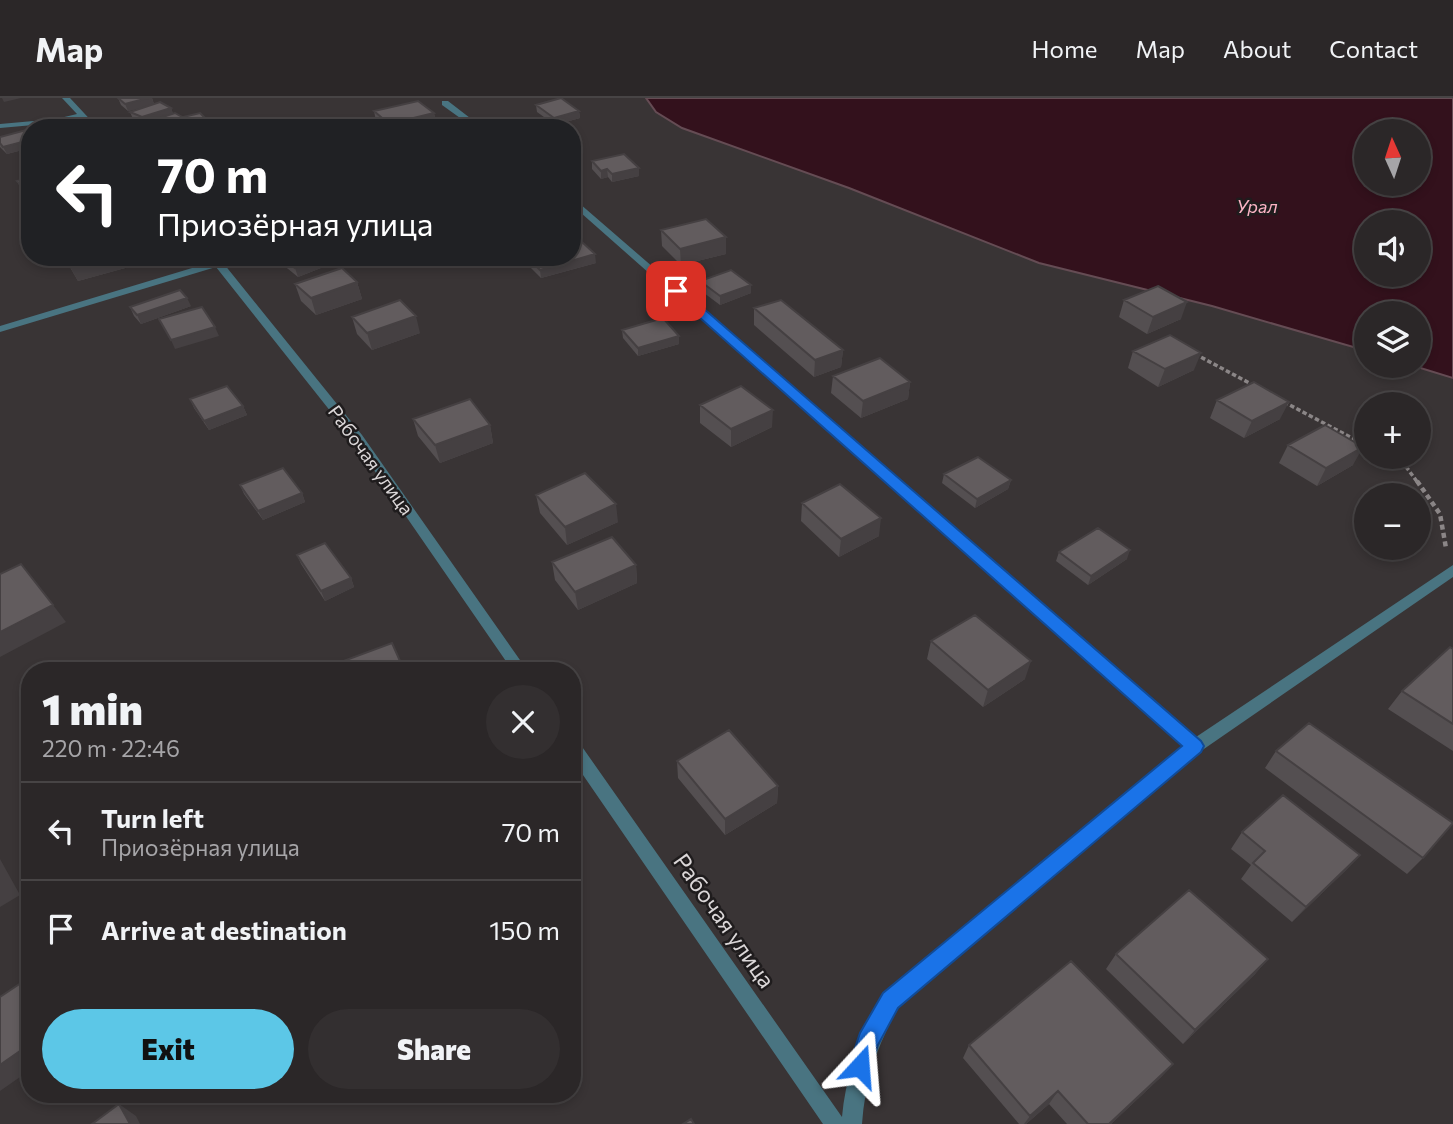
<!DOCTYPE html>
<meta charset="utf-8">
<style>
body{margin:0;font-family:Commissioner,sans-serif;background:#332f30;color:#f1f3f6;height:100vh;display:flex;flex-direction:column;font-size:26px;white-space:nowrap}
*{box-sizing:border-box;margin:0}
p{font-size:23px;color:#a6a5a8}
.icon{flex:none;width:38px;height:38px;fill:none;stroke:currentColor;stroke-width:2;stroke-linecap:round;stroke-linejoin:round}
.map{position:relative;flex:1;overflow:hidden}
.side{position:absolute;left:21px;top:564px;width:560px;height:441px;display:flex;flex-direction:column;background:#2b2728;border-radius:28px;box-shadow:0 4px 10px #0003,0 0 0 2px #474445}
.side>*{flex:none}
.guide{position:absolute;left:21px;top:21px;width:560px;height:147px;border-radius:28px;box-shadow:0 4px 10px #0003,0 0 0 2px #474445;background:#202124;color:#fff;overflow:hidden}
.needle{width:46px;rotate:357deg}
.tools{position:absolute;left:1354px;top:21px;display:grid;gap:14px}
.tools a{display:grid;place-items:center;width:77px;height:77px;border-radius:50%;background:#2b2728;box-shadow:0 4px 10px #0003,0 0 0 2px #474445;font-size:35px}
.pin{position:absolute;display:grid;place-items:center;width:60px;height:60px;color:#fff;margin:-30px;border-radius:14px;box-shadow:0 4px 10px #0006}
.me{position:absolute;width:77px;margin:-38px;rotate:19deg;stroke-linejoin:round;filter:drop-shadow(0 0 5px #0008)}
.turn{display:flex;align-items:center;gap:24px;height:147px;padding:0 21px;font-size:32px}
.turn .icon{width:91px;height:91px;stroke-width:2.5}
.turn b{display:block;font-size:49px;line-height:60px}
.round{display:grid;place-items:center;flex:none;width:74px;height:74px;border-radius:37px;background:#332f30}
.headline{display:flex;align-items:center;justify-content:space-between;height:119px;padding:0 21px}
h1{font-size:42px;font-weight:800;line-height:52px}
.primary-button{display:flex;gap:14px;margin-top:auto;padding:14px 21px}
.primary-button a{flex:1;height:80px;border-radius:42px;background:#5cc7e7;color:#111;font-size:28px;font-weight:800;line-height:80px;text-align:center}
.primary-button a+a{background:#332f30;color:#f1f3f6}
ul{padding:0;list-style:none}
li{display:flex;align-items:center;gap:21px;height:98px;padding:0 21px;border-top:2px solid #474445}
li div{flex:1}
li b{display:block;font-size:26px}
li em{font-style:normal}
header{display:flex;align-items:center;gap:42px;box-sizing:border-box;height:98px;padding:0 35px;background:#2b2728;border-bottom:2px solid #474445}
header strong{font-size:33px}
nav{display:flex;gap:38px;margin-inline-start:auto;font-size:24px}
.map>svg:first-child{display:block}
.water{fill:#33111c;stroke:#654c54;stroke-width:2;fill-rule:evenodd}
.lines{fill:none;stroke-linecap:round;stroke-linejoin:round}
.path-far1{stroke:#8b8687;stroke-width:3.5;stroke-dasharray:4.5 2.5;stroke-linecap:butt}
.path{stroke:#8b8687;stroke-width:4.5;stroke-dasharray:5 3.5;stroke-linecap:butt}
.minor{fill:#497481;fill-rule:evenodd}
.wall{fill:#544f51}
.shaded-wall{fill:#454042}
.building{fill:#625c5e;stroke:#454042;stroke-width:2}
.route{fill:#1a73e8;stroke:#114b97;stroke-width:2}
.labels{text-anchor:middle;stroke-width:5;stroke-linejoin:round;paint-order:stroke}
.far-water-label{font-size:18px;font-style:italic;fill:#fbb3c4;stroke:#1f1c1d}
.street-label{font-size:19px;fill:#dbd7d8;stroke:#1f1c1d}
.near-street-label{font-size:23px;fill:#dbd7d8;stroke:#1f1c1d}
</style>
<header>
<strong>Map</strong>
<nav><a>Home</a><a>Map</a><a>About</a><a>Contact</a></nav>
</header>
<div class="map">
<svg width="1453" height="1026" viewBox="0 0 1453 1026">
<rect width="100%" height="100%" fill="#393435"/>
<!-- water -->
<path class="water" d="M646,0h807v280l-39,-12h5v-53h-52v38l-155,-45 -173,-43 -190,-75 -167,-60 -26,-16zM1367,33h52v53h-52zM1367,124h52v53h-52z"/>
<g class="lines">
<!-- path-far1 -->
<path class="path-far1" d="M1195,256l60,32
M1284,304l83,44
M1387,359l20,11 11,15"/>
<!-- path -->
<path class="path" d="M1417,383l23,33 6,34"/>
<!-- minor -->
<path class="minor" d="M62,0h8l28,30h-9l-9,-10 -24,5 -56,5v-4l56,-5 21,-5z
M442,3h6l35,27h-9l-32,-23z
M572,99l624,540 257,-172v12l-252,174 -303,257c-21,38 -33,73 -36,116h-39l-251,-365v-19l6,1 264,376c4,-45 20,-84 42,-123l300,-248 -612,-541z
M208,159h10l2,2 23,-2 -19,7 138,171 165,235h-15l-158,-229 -138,-174 -216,65v-6l212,-64z"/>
</g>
<!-- wall -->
<path class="wall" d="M118,0h34l2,6 17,4 2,6 42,14h-69l-1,-2 4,-1 -1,-1 -3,1 -12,-6 -3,-7 17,-6 -19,5 -7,-6z
M536,7l43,6 1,7 -25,7 -18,-13z
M374,13l60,2 3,15h-58l-2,-2z
M30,31v19l-23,6 -7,-7v-10z
M592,63l47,7v8l-27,6 -4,-5 -7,2 -9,-10z
M30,80v15l-4,1 -5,-5 -4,-8z
M661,132l65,24 -45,11 -19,-19z
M64,159h81l2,5 -69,19z
M279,159h50l2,7 -33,13 -16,-13z
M528,159l68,6 -55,15 -12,-12z
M700,183l51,4v8l-31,12 -20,-15z
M357,184l5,17 -46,16 -15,-14 -6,-17z
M1124,202l57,19 -34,15 -28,-17z
M191,208l-50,18 -7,-8 -4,-9z
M754,210l89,42 -2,17 -27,10 -60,-52z
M352,219l68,16 -48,17 -15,-16z
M622,232l57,6v8l-41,12 -15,-18z
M1133,253l61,19 -36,17 -30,-19z
M833,278l77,6 -2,17 -47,19 -30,-25z
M190,301l53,7 4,9 -38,15 -15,-22z
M1217,302l63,19 -36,19 -34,-20z
M700,307l72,22 -41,20 -31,-24z
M413,321l77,6 3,18 -53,20 -22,-27z
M1288,347l65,20 -36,21 -38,-23z
M944,376l67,6 -3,9 -33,19 -33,-25z
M240,387l62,8 3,9 -42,18 -19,-26z
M536,397l82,27 -51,23 -27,-32z
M802,405l77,33 -40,21 -38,-36z
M1059,454l68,7 -39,26 -32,-24z
M297,457l54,23 3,9 -29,14 -24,-37z
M552,464l84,3 1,18 -59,27 -23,-30z
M931,543l94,38 -42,28 -56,-48z
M1453,551v102l-65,-42 14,-18z
M1276,653l147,107 -16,16 -142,-106z
M677,663l101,25 -1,17 -52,32 -47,-57z
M1242,734l118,23 -15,16 -53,51 -51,-43 10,-14 -20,-16z
M1116,856l152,5 -13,15 -72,70 -77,-75z
M969,947l204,19 -12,13 -50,47h-44l-18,-20 -23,20h-7l-56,-66z"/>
<!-- shaded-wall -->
<path class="shaded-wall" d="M2,0h19l-17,4z
M148,0h4l2,7 -26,6 -3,-7z
M171,10l3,8 -27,6 1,2 -3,1 -3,-8z
M579,13l1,7 -25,7 -1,-7z
M434,15l3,15h-48v-4z
M30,42v8l-23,6 -4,-7z
M639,70v8l-27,6v-8z
M607,71l1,8 -7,2v-8z
M30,86v9l-4,1 -4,-8z
M726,139v17l-45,11 -1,-16z
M595,156l1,9 -55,15 -1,-8z
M96,159h49l2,5 -69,19 -9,-16z
M324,159h5l2,7 -33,13 -3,-9z
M357,184l5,17 -46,16 -5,-17z
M751,187v8l-31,12v-9z
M187,200l4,8 -50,18 -4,-9z
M1187,204l-6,17 -34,15 6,-17z
M416,218l4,17 -48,17 -5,-17z
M215,229l4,9 -44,13 -4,-9z
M679,238v8l-41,12v-8z
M843,252l-2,17 -27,10 1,-17z
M1201,255l-7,17 -36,17 7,-18z
M910,284l-2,17 -47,19 2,-17z
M1289,304l-9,17 -36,19 8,-17z
M243,308l4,9 -38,15 -5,-9z
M773,312l-1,17 -41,20v-18z
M490,327l3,18 -53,20 -5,-18z
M1363,349l-10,18 -36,21 9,-18z
M1011,382l-3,9 -33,19 2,-9z
M302,395l3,9 -42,18 -5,-9z
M616,406l2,18 -51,23 -2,-18z
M881,420l-2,18 -40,21 2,-18z
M1130,452l-3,9 -39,26 3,-9z
M636,467l1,18 -59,27 -3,-18z
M351,480l3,9 -29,14 -4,-10z
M53,507l13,17 -66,35v-25z
M1031,563l-6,18 -42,28 5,-17z
M778,688l-1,17 -52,32v-16z
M1360,757l-15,16 -53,51 14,-15z
M0,761l20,36 -20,12z
M1268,861l-13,15 -72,70 12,-14z
M30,946v26l-30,21v-26z
M1173,966l-12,13 -50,47h-2z
M1058,993l-9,13 -23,20h-2l6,-8z
M119,1006l17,12 4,8h-10z"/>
<!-- building -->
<path class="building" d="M118,0h30l-23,6z
M561,0l18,13 -25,7 -18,-13z
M418,3l16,12 -45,11 -15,-13z
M160,4l11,6 -29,9 -12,-5z
M175,15l7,4 -30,8 -5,-3z
M200,15l15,15h-69l-1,-2z
M30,31v11l-27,7 -3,-4v-6z
M624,56l15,14 -27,6 -5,-5 -6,2 -9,-10z
M30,80v6l-8,2 -5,-5z
M706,121l20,18 -46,12 -19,-19z
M582,144l13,12 -55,16 -12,-13h44v-12z
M65,159h31l-27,8z
M281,159h43l-29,11z
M342,170l15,14 -46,16 -16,-14z
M731,172l20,15 -31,11 -20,-15z
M1158,188l29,16 -34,15 -29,-17z
M180,192l7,8 -50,17 -7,-8z
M400,202l16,16 -49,17 -15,-16z
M781,202l62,50 -28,10 -61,-52z
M202,209l13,20 -44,13 -12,-21z
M663,220l16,18 -41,12 -16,-18z
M1170,237l31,18 -36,16 -32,-18z
M880,260l30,24 -47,19 -30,-25z
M1254,284l35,20 -37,19 -35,-21z
M227,288l16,20 -39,15 -14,-22z
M741,288l32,24 -42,19 -31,-24z
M470,301l20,26 -55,20 -22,-26z
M1325,327l38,22 -37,21 -38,-23z
M978,359l33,23 -34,19 -33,-25z
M283,370l19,25 -44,18 -18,-26z
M585,375l31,31 -51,23 -29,-32z
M840,386l41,34 -40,21 -39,-36z
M1098,430l32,22 -39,26 -32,-24z
M612,439l24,28 -61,27 -23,-30z
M325,445l26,35 -30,13 -24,-36z
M21,466l32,41 -53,27v-58z
M975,517l56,46 -43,29 -57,-49z
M392,545l12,27h-63l-3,-7z
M1450,549l3,2v75l-51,-33z
M1309,625l144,100 -30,35 -147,-107z
M729,632l49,56 -53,33 -48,-58z
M1283,697l77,60 -54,52 -53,-44 12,-12 -23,-19z
M1189,792l79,69 -73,71 -79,-76z
M1071,863l102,103 -64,60h-21l-30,-33 -28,25 -61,-71z
M30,879v67l-30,21v-68z
M119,1006l11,20h-38z
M691,1021l3,5h-11z"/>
<!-- route -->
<path class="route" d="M672,190h8l521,453 3,5 -3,6 -303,256 -20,37 -10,29 -8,4 -8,-4 -3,-8 11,-33 23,-40 299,-247 -510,-453z"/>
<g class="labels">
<!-- far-water labels -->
<g class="far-water-label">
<text x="1257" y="115">Урал</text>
</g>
<!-- street labels -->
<g class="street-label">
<text transform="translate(371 362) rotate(54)" y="7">Рабочая улица</text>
</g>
<!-- near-street labels -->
<g class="near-street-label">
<text transform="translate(724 823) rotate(55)" y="8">Рабочая улица</text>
</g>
</g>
</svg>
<div class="tools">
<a><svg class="needle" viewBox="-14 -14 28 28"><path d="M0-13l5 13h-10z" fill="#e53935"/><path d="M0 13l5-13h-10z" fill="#a6a5a8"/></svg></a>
<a><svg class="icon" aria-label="sound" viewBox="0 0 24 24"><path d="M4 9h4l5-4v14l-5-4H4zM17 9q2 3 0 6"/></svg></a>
<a><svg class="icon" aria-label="layers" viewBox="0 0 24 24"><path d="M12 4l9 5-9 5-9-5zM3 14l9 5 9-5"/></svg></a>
<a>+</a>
<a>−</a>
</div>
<div class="pin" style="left:676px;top:193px;background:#d93025"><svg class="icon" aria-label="arrive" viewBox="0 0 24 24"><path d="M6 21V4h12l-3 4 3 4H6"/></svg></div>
<svg class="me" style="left:860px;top:968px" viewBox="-20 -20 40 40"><path d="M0-17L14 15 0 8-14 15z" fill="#1a73e8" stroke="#fff" stroke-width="4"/></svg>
<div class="guide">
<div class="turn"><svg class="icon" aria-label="left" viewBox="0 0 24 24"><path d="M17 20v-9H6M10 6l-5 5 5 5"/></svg><div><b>70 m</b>Приозёрная улица</div></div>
</div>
<section class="side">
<div class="headline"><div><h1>1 min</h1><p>220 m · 22:46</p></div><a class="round"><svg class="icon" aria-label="close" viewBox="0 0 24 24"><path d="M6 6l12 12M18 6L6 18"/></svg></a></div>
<ul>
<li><svg class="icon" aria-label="left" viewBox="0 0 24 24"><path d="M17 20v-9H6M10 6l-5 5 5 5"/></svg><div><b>Turn left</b><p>Приозёрная улица</p></div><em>70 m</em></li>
<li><svg class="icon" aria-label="arrive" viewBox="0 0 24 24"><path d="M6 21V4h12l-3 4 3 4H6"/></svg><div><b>Arrive at destination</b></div><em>150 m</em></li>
</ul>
<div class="primary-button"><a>Exit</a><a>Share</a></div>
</section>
</div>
